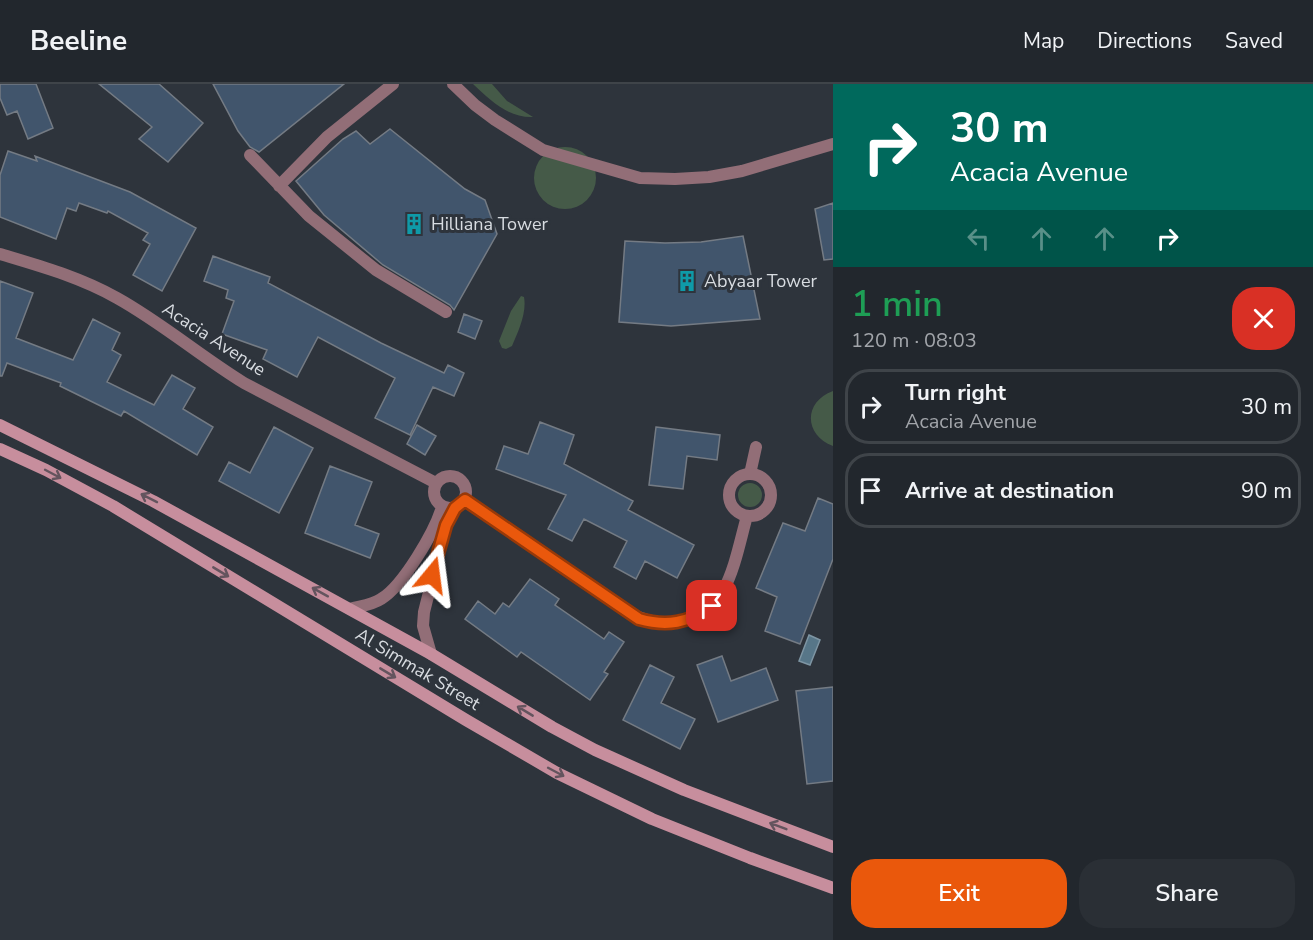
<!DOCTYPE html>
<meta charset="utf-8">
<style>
body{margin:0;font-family:"Nunito Sans",sans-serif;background:#2a2f35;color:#f1f3f6;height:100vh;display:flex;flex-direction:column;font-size:22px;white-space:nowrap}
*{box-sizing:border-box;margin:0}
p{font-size:20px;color:#a2a5aa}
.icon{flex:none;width:33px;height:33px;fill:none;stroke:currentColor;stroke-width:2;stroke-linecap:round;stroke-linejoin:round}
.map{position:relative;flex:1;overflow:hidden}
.details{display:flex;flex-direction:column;background:#22272d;width:480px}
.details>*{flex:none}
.guide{background:#00695c;color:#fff;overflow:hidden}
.pin{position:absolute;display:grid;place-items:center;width:51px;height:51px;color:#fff;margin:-26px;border-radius:12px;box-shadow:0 3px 9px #0006}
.me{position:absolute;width:66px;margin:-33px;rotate:16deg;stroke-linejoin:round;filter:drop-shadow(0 0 4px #0008)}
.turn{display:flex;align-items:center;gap:21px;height:126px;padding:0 18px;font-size:27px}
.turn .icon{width:78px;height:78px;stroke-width:2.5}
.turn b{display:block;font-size:42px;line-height:51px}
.lanes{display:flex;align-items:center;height:57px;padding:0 18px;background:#0003;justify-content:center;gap:30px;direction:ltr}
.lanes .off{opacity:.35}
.round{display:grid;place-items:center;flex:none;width:63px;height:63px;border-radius:24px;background:#2a2f35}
.overview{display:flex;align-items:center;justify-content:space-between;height:102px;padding:0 18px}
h1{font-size:36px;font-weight:600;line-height:45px;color:#1e9e55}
.action{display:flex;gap:12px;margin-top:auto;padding:12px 18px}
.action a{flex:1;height:69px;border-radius:24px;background:#ea580c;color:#fff;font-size:24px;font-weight:600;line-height:69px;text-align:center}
.action a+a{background:#2a2f35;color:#f1f3f6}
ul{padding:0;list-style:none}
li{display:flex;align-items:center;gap:18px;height:75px;margin:0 12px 9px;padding:0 6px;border:3px solid #3f4449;border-radius:24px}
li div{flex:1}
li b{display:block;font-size:22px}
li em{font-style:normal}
header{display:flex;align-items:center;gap:36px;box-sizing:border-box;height:84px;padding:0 30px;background:#22272d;border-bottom:2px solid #3f4449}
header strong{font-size:28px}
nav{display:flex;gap:33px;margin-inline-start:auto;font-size:21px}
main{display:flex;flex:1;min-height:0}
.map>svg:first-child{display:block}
.green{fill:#455a48}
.water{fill:#577688;stroke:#7e95a3;stroke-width:1.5}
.building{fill:#41556c;stroke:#747b84;stroke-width:1.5}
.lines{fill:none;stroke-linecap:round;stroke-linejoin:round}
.lane{stroke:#926e77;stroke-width:12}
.street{stroke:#926e77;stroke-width:12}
.secondary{stroke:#c78e9d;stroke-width:12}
.oneway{stroke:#64545e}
.route-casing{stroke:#983908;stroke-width:15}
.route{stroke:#ea580c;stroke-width:10}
.labels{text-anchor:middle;stroke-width:6;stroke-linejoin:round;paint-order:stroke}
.poi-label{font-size:18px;fill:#d8dce1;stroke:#2e343c;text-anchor:start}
.street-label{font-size:18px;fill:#d8dce1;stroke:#2e343c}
</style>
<header>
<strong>Beeline</strong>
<nav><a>Map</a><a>Directions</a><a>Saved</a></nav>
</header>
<main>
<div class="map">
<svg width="833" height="856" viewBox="0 0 833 856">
<rect width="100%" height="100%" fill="#2e343c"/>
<!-- green -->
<path class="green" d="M473,0h19l15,17 26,16c-25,1 -43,-17 -60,-33z
M534 94a31 31 0 1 1 62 0a31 31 0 1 1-62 0Z
M521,212l3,1c3,16 -6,35 -12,49l-6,3 -4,-1 -3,-7 12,-30z
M833,307v55c-29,-11 -30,-44 0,-55z
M738 411a12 12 0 1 1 24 0a12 12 0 1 1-24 0Z"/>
<!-- water -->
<path class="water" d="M809,551l11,5 -10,25 -11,-4z"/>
<!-- building -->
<path class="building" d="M0,0h36l17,44 -25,11 -11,-28 -10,4 -7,-17z
M99,0h60l44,39 -35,39 -29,-23 13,-12z
M213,0h131l-85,68 -9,-5 -12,-16z
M390,45l75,60 20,11 12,34 -43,76 -4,-5 -67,-40 -59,-50 -28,-34 47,-42 13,-8 14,13z
M8,67l29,10 -2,-5 95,36 66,36 -34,63 -29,-16 17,-31 -7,-4 5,-7 -40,-22 -1,2 -28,-10 -3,8 -9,-3 -11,31 -56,-22v-42z
M833,119v56l-9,1 -9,-51z
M743,152l17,83 -89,7 -52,-4 6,-81 40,2 36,-1z
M213,172l57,21 -2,6 113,60 63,30 4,-8 16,8 -10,23 -21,-9 -23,48 -35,-17 20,-40 -77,-41 -21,40 -34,-18 4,-9 -45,-16 12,-33 -8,-3 2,-8 -24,-9z
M0,197l33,12 -17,45 57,22 20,-41 27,14 -8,17 9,5 -14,27 47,23 18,-30 23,13 -12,21 30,18 -16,28 -73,-44 -3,5 -61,-30 1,-3 -54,-20 -5,13h-2z
M464,230l18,7 -7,18 -17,-7z
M540,338l34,13 -10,29 69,37 -5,9 66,35 -17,33 -32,-17 -9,18 -22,-12 13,-26 -43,-22 -12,22 -24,-12 18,-34 -70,-26 8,-23 24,8z
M417,341l19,11 -11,19 -18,-11z
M274,343l39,21 -34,65 -60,-32 10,-19 21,11z
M656,343l64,8 -3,25 -30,-4 -4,33 -34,-4z
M330,382l42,16 -17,43 24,9 -9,24 -65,-25z
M818,414l15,6v55l-33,85 -35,-13 12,-34 -21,-9 27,-65 22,8z
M530,495l29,20 -4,6 49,34 5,-7 15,10 -20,30 4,2 -18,26 -69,-48 -4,5 -52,-38 13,-18 17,13 8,-11 6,4z
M722,572l9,25 35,-13 12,32 -60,22 -21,-57z
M650,581l24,12 -13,26 34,16 -15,30 -57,-29z
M833,603v94l-26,3 -11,-93z"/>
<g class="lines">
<!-- lane -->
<path class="lane" d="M250,71l59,61 67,54 70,42
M279,102l48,-49 66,-53
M750,390l6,-27"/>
<!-- street -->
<path class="street" d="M453,0l22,21 20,15 48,30 97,28 35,1 34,-2 33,-6 91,-27
M0,170c40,12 80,23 117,44 45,25 83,58 127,85l192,100
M729 411a21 21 0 1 1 42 0a21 21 0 1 1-42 0Z
M434 408a16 16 0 1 1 32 0a16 16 0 1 1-32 0Z
M465,416l161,111c33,19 77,17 97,-20 12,-22 17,-50 24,-75
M350,525c10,-3 22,-4 31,-10 22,-13 54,-68 61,-92
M431,570l-8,-28 1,-14 22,-87 9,-17"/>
<!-- secondary -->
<path class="secondary" d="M0,341l153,76 278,153 121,73 43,23 89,40 149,57
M0,365l46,21 67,36 353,214 91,53 95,46 98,39 83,30"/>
</g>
<!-- one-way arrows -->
<defs><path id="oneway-shaft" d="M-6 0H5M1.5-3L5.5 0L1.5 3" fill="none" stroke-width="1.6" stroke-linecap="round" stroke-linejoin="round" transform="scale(1.5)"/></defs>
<g class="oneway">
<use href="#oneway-shaft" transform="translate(53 390) rotate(28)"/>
<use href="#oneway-shaft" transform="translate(149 414) rotate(-153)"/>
<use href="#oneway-shaft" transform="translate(221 488) rotate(31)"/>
<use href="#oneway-shaft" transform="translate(320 508) rotate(-151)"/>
<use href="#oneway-shaft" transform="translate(388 589) rotate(31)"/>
<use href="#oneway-shaft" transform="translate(525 627) rotate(-149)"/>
<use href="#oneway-shaft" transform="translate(556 688) rotate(28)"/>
<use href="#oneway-shaft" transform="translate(778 742) rotate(-159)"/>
</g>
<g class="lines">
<defs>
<path id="route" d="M432,491l14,-50 9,-17 10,-8 174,119c28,8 49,4 73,-13"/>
</defs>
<!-- route casing -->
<use href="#route" class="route-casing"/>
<!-- route -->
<use href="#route" class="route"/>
</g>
<!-- icons -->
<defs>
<symbol id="building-bare" viewBox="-9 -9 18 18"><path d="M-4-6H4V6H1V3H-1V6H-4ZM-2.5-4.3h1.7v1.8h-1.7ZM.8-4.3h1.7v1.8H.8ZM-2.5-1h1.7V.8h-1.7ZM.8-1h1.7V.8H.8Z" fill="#0f9aa8" stroke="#2e343c" stroke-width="2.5" paint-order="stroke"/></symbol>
</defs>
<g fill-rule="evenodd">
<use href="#building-bare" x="399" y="125" width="30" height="30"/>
<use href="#building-bare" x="672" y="182" width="30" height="30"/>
</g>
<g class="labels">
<!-- poi labels -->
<g class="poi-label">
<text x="431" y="146">Hilliana Tower</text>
<text x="704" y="203">Abyaar Tower</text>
</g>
<!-- street labels -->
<g class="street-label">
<text transform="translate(214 255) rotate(33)" y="6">Acacia Avenue</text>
<text transform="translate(418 585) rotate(31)" y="6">Al Simmak Street</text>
</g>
</g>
</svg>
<div class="pin" style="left:712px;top:522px;background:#d93025"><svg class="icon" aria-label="arrive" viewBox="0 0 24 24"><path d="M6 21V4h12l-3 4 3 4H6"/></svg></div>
<svg class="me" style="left:432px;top:491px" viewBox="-20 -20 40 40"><path d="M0-17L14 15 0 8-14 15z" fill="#ea580c" stroke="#fff" stroke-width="4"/></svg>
</div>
<section class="details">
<div class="guide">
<div class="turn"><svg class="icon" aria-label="right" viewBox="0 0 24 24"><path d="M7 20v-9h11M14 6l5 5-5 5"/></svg><div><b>30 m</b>Acacia Avenue</div></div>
<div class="lanes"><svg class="icon off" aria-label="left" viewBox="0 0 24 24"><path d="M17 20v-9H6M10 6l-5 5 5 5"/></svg><svg class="icon off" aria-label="ahead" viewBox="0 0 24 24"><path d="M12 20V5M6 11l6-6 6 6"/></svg><svg class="icon off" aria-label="ahead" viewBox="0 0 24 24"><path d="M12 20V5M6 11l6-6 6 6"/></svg><svg class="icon" aria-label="right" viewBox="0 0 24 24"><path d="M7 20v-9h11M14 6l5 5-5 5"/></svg></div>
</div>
<div class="overview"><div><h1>1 min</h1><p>120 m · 08:03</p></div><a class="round" style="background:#d93025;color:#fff"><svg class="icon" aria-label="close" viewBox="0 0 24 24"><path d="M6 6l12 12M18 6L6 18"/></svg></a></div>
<ul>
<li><svg class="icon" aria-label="right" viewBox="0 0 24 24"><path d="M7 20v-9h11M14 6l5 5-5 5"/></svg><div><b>Turn right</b><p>Acacia Avenue</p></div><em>30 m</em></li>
<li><svg class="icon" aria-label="arrive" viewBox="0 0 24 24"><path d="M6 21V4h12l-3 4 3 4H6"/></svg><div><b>Arrive at destination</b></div><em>90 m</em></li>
</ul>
<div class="action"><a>Exit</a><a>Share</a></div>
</section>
</main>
